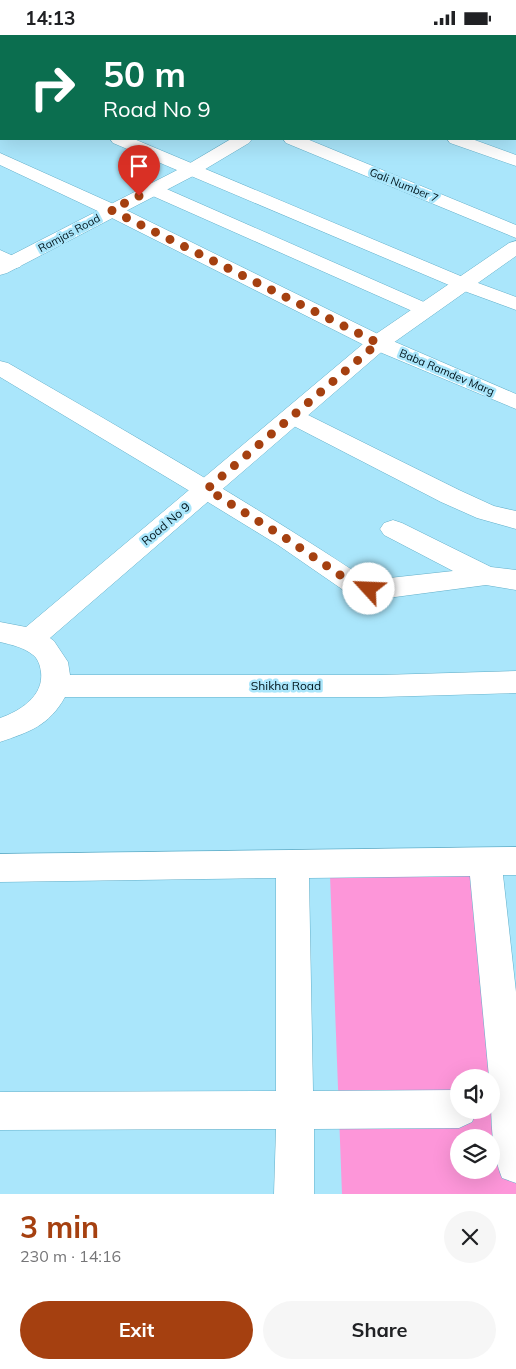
<!DOCTYPE html>
<meta charset="utf-8">
<style>
body{margin:0;font-family:Mulish,sans-serif;background:#f6f6f6;color:#202124;height:100vh;display:flex;flex-direction:column;font-size:19px;white-space:nowrap}
*{box-sizing:border-box;margin:0}
p{font-size:16px;color:#757577}
.icon{flex:none;width:28px;height:28px;fill:none;stroke:currentColor;stroke-width:2;stroke-linecap:round;stroke-linejoin:round}
.map{position:relative;height:1159px;overflow:hidden}
.side{display:flex;flex-direction:column;background:#fff;flex:1}
.side>*{flex:none}
.top-card{position:absolute;left:0px;top:0px;width:516px;height:105px;box-shadow:0 5px 20px #0002;background:#0b6e4f;color:#fff;overflow:hidden}
.buttons{position:absolute;left:450px;top:1034px;display:grid;gap:10px}
.buttons a{display:grid;place-items:center;width:50px;height:50px;border-radius:50%;background:#fff;box-shadow:0 5px 20px #0002;font-size:25px}
.pin{position:absolute;display:grid;place-items:center;width:42px;height:42px;color:#fff;margin:-51px -21px;border-radius:50% 50% 50% 0;rotate:-45deg;box-shadow:0 0 5px #0007}
.pin .icon{rotate:45deg}
.me{position:absolute;width:55px;margin:-28px;rotate:295deg;stroke-linejoin:round;filter:drop-shadow(0 0 4px #0008)}
.turn{display:flex;align-items:center;gap:18px;height:105px;padding:0 20px;font-size:22px}
.turn .icon{width:65px;height:65px;stroke-width:2.5}
.turn b{display:block;font-size:35px;line-height:42px}
.round{display:grid;place-items:center;flex:none;width:52px;height:52px;border-radius:26px;background:#f6f6f6}
.headline{display:flex;align-items:center;justify-content:space-between;height:85px;padding:0 20px}
h1{font-size:30px;font-weight:700;line-height:38px;color:#a54010}
.action{display:flex;gap:10px;margin-top:auto;padding:10px 20px}
.action a{flex:1;height:58px;border-radius:30px;background:#a54010;color:#fff;font-size:20px;font-weight:700;line-height:58px;text-align:center}
.action a+a{background:#f6f6f6;color:#202124}
.status{display:flex;justify-content:space-between;align-items:center;height:35px;padding:0 25px;background:#fff;direction:ltr}
.status svg{height:14px;fill:currentColor}
.map>svg:first-child{display:block}
.green{fill:#fd96d9;fill-rule:evenodd}
.lines{fill:none;stroke-linecap:round;stroke-linejoin:round}
.minor-casing{stroke:#63afc9;stroke-width:1}
.tertiary-casing{stroke:#63afc9;stroke-width:1}
.minor{fill:#fff;fill-rule:evenodd}
.tertiary{fill:#fff;fill-rule:evenodd}
.route{stroke:#a54010;stroke-width:9;stroke-dasharray:0 16.2}
.labels{text-anchor:middle;stroke-width:5;stroke-linejoin:round;paint-order:stroke}
.far-street-label{font-size:11px;fill:#00151c;stroke:#aae6fb}
.street-label{font-size:12px;fill:#00151c;stroke:#aae6fb}
</style>
<div class="status"><b>14:13</b><svg viewBox="0 0 49 12"><path d="M0 12V9h3v3zM5 12V6h3v6zM10 12V3h3v9zM15 12V0h3v12zM26 1h20v11H26zM47 4h2v5h-2z"/></svg></div>
<div class="map">
<svg width="516" height="1159" viewBox="0 0 516 1159">
<rect width="100%" height="100%" fill="#aae6fb"/>
<!-- green -->
<path class="green" d="M330,840l152,1 34,251v67h-174zM459,1042h32v33h-32zM459,1102h32v33h-32z"/>
<g class="lines">
<defs>
<path id="minor" d="M19,0h18l1,1h-18z
M162,0h19l1,1h-19z
M249,0h19l1,1h-19z
M307,0h19l1,1h-19z
M378,0h19l1,1h-19z
M0,21h1v10h-1z
M0,48h1v10h-1z
M515,64h1v10h-1z
M110,104h24l336,141 46,17v13l-60,-22 -343,-145z
M283,104h24l209,86v13l-230,-95z
M447,104h25l44,16v11l-66,-23z
M0,118l118,53 268,132 130,56v15l-146,-61 -266,-134 -104,-49z
M153,148l280,123 4,4 -4,4 -7,2 -7,-2 -273,-121 -2,-4 2,-4z
M0,215l20,9 3,4 -3,4 -7,2 -13,-5z
M0,326l8,2c121,70 242,139 358,216h14l73,-8 -69,-36 -4,-6 4,-6 9,-3 9,3 89,44 25,3v20l-30,-5 -106,14h-11l-20,-5 -71,-49 -80,-49 -198,-119z
M292,374l8,2 159,79 35,16 22,5v18l-39,-11 -36,-16 -157,-81 -4,-5 4,-5z
M516,812v28h-13l13,117v191l-14,-5c-12,-30 -11,-68 -11,-101h-2l-19,-201 -161,2 4,213 146,-1v20h18l-5,12 -13,6 -145,1v65h-40l2,-65 -276,1v-38l276,-1v-213l-276,4v-28z"/>
<path id="tertiary" d="M469,0h19l1,1h-19z
M515,8h1v10h-1z
M231,104h21l-3,4 -52,31 -190,99 -7,2v-14l185,-95z
M516,206v15l-130,92 -336,290 4,3 14,21 2,13h311l135,-4v22l-135,4h-316c-16,29 -36,35 -65,45v-24c20,-7 44,-22 41,-46 -1,-7 -3,-13 -8,-17 -10,-8 -21,-10 -33,-13v-20l26,5 344,-289 139,-95z"/>
</defs>
<!-- minor casing -->
<use href="#minor" class="minor-casing"/>
<!-- tertiary casing -->
<use href="#tertiary" class="tertiary-casing"/>
<!-- minor -->
<use href="#minor" class="minor"/>
<!-- tertiary -->
<use href="#tertiary" class="tertiary"/>
</g>
<g class="lines">
<!-- route -->
<path class="route" d="M139,161l-28,14 267,133 -171,146 80,50 65,44 17,6"/>
</g>
<g class="labels">
<!-- far-street labels -->
<g class="far-street-label">
<text transform="translate(404 150) rotate(22)" y="4">Gali Number 7</text>
<text transform="translate(69 198) rotate(-28)" y="4">Ramjas Road</text>
<text transform="translate(447 337) rotate(23)" y="4">Baba Ramdev Marg</text>
</g>
<!-- street labels -->
<g class="street-label">
<text transform="translate(166 489) rotate(-40)" y="4">Road No 9</text>
<text x="286" y="655">Shikha Road</text>
</g>
</g>
</svg>
<div class="buttons">
<a><svg class="icon" aria-label="sound" viewBox="0 0 24 24"><path d="M4 9h4l5-4v14l-5-4H4zM17 9q2 3 0 6"/></svg></a>
<a><svg class="icon" aria-label="layers" viewBox="0 0 24 24"><path d="M12 4l9 5-9 5-9-5zM3 14l9 5 9-5"/></svg></a>
</div>
<div class="pin" style="left:139px;top:161px;background:#d93025"><svg class="icon" aria-label="arrive" viewBox="0 0 24 24"><path d="M6 21V4h12l-3 4 3 4H6"/></svg></div>
<svg class="me" style="left:369px;top:554px" viewBox="-20 -20 40 40"><circle r="19" fill="#fff"/><path d="M0-13L10 11 0 6-10 11z" fill="#a54010"/></svg>
<div class="top-card">
<div class="turn"><svg class="icon" aria-label="right" viewBox="0 0 24 24"><path d="M7 20v-9h11M14 6l5 5-5 5"/></svg><div><b>50 m</b>Road No 9</div></div>
</div>
</div>
<section class="side">
<div class="headline"><div><h1>3 min</h1><p>230 m · 14:16</p></div><a class="round"><svg class="icon" aria-label="close" viewBox="0 0 24 24"><path d="M6 6l12 12M18 6L6 18"/></svg></a></div>
<div class="action"><a>Exit</a><a>Share</a></div>
</section>
